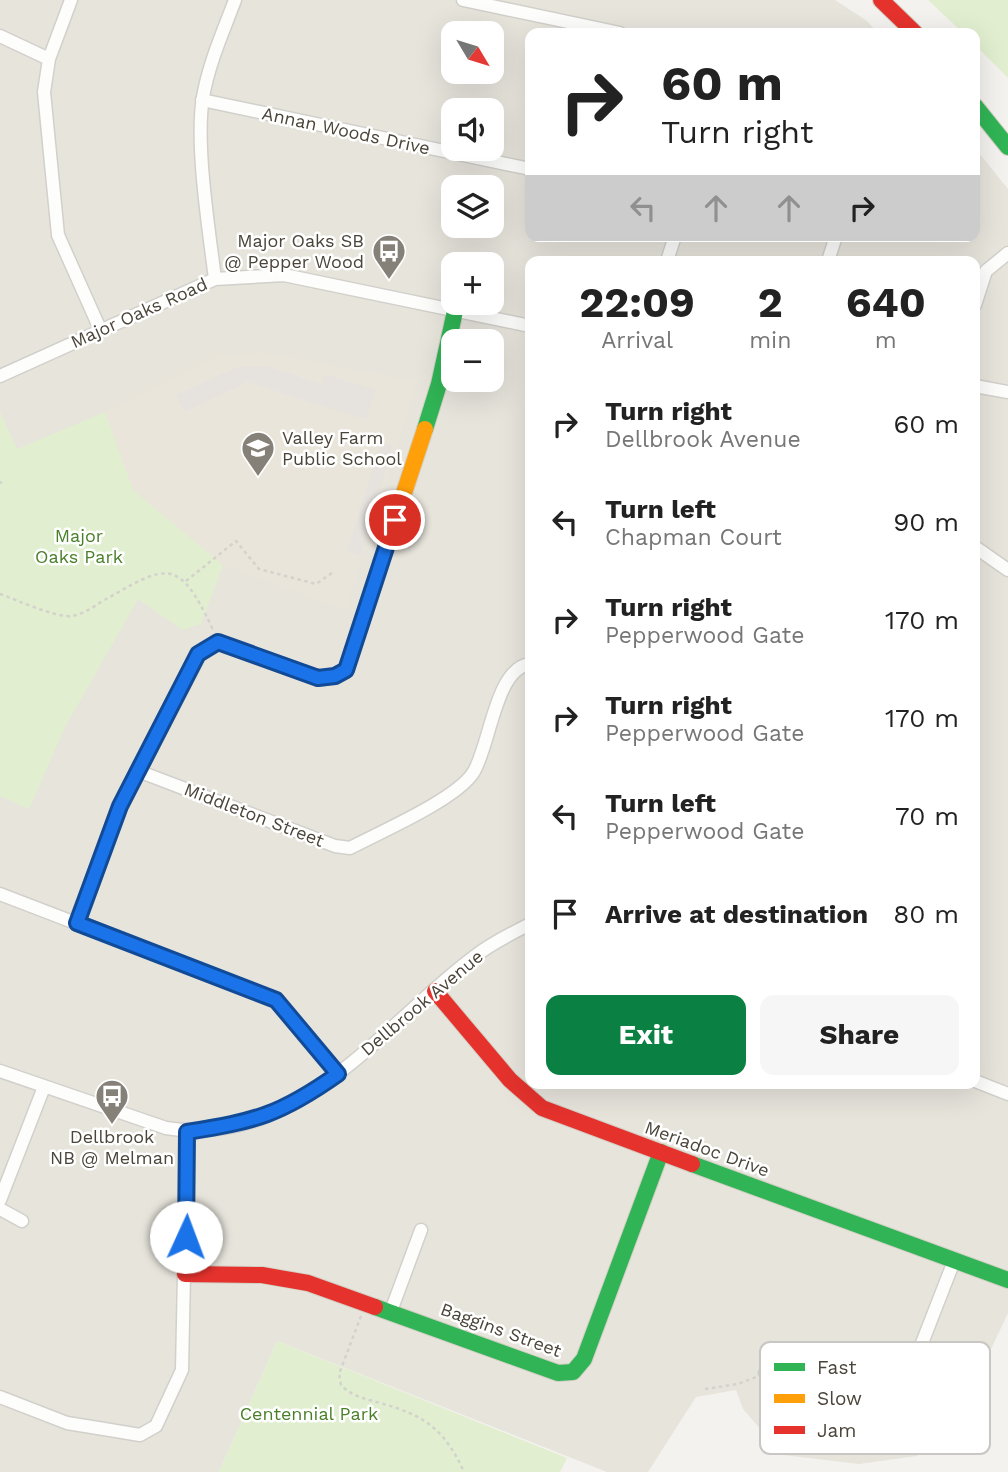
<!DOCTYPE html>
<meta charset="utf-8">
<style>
body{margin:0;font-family:"Work Sans",sans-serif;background:#f6f6f6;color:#222;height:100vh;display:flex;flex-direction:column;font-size:26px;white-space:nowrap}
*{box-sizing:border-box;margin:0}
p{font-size:23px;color:#767676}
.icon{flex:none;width:38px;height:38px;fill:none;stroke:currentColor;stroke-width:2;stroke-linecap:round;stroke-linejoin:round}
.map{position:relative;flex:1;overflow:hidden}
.details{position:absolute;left:525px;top:256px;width:455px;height:833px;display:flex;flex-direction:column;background:#fff;border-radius:14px;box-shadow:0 7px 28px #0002}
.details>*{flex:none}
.banner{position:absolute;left:525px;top:28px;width:455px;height:214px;border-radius:14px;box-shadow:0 7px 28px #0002;background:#fff;color:#222;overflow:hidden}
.needle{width:46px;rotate:128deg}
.buttons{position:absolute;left:441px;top:21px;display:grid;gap:14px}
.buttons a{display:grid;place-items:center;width:63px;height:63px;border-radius:14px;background:#fff;box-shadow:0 7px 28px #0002;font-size:35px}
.pin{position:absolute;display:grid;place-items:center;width:60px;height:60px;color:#fff;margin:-30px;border:4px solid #fff;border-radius:50%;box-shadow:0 2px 7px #0007}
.me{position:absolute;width:77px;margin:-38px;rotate:2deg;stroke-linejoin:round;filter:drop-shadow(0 0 5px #0008)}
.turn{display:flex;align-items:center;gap:24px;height:147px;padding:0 21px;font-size:32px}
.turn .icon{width:91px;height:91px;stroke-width:2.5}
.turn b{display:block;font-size:49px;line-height:60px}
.lanes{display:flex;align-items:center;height:66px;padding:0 21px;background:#0003;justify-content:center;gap:35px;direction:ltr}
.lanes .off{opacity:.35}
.eta{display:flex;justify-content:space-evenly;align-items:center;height:119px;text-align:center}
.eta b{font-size:42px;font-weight:700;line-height:49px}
.button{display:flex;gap:14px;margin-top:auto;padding:14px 21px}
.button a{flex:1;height:80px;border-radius:14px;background:#0b8043;color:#fff;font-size:28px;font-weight:700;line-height:80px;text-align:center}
.button a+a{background:#f6f6f6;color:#222}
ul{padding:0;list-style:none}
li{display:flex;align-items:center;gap:21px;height:98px;padding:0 21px}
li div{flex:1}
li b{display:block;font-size:26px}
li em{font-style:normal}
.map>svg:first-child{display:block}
.residential{fill:#e7e4dc;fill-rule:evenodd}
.education{fill:#eae5da}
.green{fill:#e1eecf}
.parking{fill:#e6e3df}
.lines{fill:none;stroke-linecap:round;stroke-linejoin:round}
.street-casing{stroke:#d2d0cb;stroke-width:15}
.fast-casing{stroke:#d3cfc5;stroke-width:18}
.slow-casing{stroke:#d3cfc5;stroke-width:18}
.jam-casing{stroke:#d3cfc5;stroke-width:18}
.path{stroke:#d3d2cc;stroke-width:2.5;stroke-dasharray:3.5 3.5;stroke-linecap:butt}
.street{stroke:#fdfdfc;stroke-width:12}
.fast{stroke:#30b455;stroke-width:16}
.slow{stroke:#ff9f0a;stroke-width:16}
.jam{stroke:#e5322d;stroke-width:16}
.route-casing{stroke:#114b97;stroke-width:18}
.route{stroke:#1a73e8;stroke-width:12}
.labels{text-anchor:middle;stroke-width:5;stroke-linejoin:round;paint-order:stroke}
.street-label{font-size:18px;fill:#4b4439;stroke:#fff}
.poi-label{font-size:18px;fill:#4b4439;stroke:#fff;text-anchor:end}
.park-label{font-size:18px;fill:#4a7f2a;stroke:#fff}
.key{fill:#fff;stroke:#c9c7c4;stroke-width:2}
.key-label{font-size:19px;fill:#4b4439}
</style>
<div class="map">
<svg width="1008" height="1472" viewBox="0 0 1008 1472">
<rect width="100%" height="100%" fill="#f4f2ee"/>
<!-- residential -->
<path class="residential" d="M0,0h835l32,21 11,12h-348v203h445v-88l33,41v1124l-57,121 -34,22 -58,8 -76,-9 -40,-46 -7,-19 -40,7 -48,75h-41l-330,-131 -58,131h-219zM453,33h39v39h-39zM453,110h39v39h-39zM453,187h39v39h-39zM530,261h445v822h-445zM453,264h39v39h-39zM453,341h39v39h-39z"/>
<!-- education -->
<path class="education" d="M265,353l152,28 -71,229 -123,-45 -90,-75 -28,-78 116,-57z"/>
<!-- green -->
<path class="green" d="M928,0h80v78l-33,-33v-12h-12z
M0,412l17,37 88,-37 28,78 90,75 -22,59 -18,6 -45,-31 -73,128 -36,82 -29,-13z
M277,1341l290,117 -7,14h-341z"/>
<!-- parking -->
<path class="parking" d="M266,366l55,18 3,-10 52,16 -10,30 -119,-38 -62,30 -9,-17 61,-28z
M381,441l12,4 -32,111 -14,-5z"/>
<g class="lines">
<defs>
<path id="street" d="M71,0l-22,59 -5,33 14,143 42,94
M463,0l157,33
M0,36l49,23
M202,100l328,69
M667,261l8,-25
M828,261l8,-25
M215,279c-6,-49 -20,-135 -12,-182 6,-34 20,-65 32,-97
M975,305l11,-34 22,-18
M0,376l215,-97 69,-4 246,51
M975,386l33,6
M975,547l33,23
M138,771l197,75 15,2c30,-16 105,-48 123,-75 17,-26 22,-105 57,-109
M0,894l276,106 62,74
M0,1071l166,57c131,22 216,-103 309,-172 17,-13 37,-23 55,-32
M975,1081l33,13
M0,1200l44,-113
M0,1209l22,12
M391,1311l30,-81
M765,1373l37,16 64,7 25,-2 17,-15 46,-118
M0,1397l67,26 37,6 36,6 16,-9 26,-56 5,-238"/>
<path id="fast" d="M975,106l33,41
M425,429l14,-45 16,-73
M77,923l43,-117 78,-151 20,-13 100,36 17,-2 11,-6 7,-22
M692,1164l316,116
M375,1307l183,66 15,-1 11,-13 77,-207"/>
<path id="slow" d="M353,648l72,-219"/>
<path id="jam" d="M881,0l34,33
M435,991l75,89 32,28 150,56
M185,1274l77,1 46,8 67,24"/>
</defs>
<!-- street casing -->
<use href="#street" class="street-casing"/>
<!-- fast casing -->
<use href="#fast" class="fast-casing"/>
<!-- slow casing -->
<use href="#slow" class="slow-casing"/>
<!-- jam casing -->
<use href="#jam" class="jam-casing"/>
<!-- path -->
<path class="path" d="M0,482l2,1
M186,581l50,-40 23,28 57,15 16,-11
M0,594c17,6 56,24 72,22 11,-2 20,-8 29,-14 65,-37 77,-48 112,28
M361,1316l-22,58 2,11c10,11 25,14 39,18 45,12 65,27 84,69
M705,1389l33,-5 18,-7"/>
<!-- street -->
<use href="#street" class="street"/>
<!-- fast -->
<use href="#fast" class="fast"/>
<!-- slow -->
<use href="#slow" class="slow"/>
<!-- jam -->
<use href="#jam" class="jam"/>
</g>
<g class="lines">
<defs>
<path id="route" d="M186,1237l1,-105c69,-11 93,-17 151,-58l-62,-74 -199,-77 43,-117 78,-152 20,-12 100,36 17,-2 11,-6 49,-150"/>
</defs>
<!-- route casing -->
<use href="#route" class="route-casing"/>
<!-- route -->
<use href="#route" class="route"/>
</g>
<!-- icons -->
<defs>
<symbol id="bus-pin" viewBox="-11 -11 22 30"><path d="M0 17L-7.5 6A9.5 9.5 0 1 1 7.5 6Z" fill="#868178" stroke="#fff"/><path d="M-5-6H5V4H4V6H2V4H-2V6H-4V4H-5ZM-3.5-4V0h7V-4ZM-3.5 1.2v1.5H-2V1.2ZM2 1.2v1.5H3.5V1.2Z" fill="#fff"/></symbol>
<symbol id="school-pin" viewBox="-11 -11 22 30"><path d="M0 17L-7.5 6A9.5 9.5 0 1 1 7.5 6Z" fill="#868178" stroke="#fff"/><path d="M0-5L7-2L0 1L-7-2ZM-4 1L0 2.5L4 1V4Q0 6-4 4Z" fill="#fff"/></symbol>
</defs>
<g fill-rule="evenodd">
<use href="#bus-pin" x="370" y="232" width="38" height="52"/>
<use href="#school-pin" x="239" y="429" width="38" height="52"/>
<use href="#bus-pin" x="93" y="1077" width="38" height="52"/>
</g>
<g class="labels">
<!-- street labels -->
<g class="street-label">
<text transform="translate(346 131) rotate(12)" y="6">Annan Woods Drive</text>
<text transform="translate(139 313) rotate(-24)" y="6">Major Oaks Road</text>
<text transform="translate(254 815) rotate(21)" y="6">Middleton Street</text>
<text transform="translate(422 1003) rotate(-40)" y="6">Dellbrook Avenue</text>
<text transform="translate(707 1149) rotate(20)" y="6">Meriadoc Drive</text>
<text transform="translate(501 1330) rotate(20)" y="6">Baggins Street</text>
</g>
<!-- poi labels -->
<g class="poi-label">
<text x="364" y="247">Major Oaks SB<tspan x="364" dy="21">@ Pepper Wood</tspan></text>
<text x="282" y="444" text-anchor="start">Valley Farm<tspan x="282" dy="21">Public School</tspan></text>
<text x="112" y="1143" text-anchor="middle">Dellbrook<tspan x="112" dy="21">NB @ Melman</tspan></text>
</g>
<!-- park labels -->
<g class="park-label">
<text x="79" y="542">Major<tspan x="79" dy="21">Oaks Park</tspan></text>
<text x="309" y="1420">Centennial Park</text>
</g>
</g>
<!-- legend -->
<rect x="760" y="1342" width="230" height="112" rx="10" class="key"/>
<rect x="774" y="1363" width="31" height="8" fill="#30b455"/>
<rect x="774" y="1394" width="31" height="9" fill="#ff9f0a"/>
<rect x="774" y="1426" width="31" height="8" fill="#e5322d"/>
<g class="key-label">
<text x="817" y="1374">Fast</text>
<text x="817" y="1405">Slow</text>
<text x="817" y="1437">Jam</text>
</g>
</svg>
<div class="buttons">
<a><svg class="needle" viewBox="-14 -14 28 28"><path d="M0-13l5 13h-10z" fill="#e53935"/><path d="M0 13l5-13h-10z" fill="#767676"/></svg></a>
<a><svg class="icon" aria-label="sound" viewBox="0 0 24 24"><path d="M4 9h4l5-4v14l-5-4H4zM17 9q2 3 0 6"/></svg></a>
<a><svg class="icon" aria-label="layers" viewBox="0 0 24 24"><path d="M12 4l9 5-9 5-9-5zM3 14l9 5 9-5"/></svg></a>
<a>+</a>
<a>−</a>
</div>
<div class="pin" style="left:395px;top:520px;background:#d93025"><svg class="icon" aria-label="arrive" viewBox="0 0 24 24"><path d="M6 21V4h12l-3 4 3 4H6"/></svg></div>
<svg class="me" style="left:186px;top:1237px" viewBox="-20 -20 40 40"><circle r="19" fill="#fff"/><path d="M0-13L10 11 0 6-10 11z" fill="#1a73e8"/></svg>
<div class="banner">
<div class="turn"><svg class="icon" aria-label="right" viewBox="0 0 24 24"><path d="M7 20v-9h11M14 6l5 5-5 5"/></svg><div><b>60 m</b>Turn right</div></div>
<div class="lanes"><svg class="icon off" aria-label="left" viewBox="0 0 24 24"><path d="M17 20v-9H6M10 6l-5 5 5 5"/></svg><svg class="icon off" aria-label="ahead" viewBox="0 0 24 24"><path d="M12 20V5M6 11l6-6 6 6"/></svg><svg class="icon off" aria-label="ahead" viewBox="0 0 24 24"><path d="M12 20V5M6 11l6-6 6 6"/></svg><svg class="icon" aria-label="right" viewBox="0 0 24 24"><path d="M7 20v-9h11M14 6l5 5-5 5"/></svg></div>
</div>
<section class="details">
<div class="eta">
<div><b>22:09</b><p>Arrival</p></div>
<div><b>2</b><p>min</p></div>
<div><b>640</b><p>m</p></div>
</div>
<ul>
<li><svg class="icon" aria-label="right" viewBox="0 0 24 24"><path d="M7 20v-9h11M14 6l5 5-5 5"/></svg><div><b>Turn right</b><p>Dellbrook Avenue</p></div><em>60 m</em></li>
<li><svg class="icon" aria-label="left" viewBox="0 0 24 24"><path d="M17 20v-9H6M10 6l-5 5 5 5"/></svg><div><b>Turn left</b><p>Chapman Court</p></div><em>90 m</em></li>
<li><svg class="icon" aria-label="right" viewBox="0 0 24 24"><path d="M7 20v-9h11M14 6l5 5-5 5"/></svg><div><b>Turn right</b><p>Pepperwood Gate</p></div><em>170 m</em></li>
<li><svg class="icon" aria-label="right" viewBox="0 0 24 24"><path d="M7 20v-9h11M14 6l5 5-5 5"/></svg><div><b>Turn right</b><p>Pepperwood Gate</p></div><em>170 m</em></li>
<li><svg class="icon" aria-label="left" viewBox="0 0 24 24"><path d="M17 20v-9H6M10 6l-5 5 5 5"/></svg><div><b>Turn left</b><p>Pepperwood Gate</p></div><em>70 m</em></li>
<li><svg class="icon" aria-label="arrive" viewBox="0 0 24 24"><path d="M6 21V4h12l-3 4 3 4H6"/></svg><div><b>Arrive at destination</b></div><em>80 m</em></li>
</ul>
<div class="button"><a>Exit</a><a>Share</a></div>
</section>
</div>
